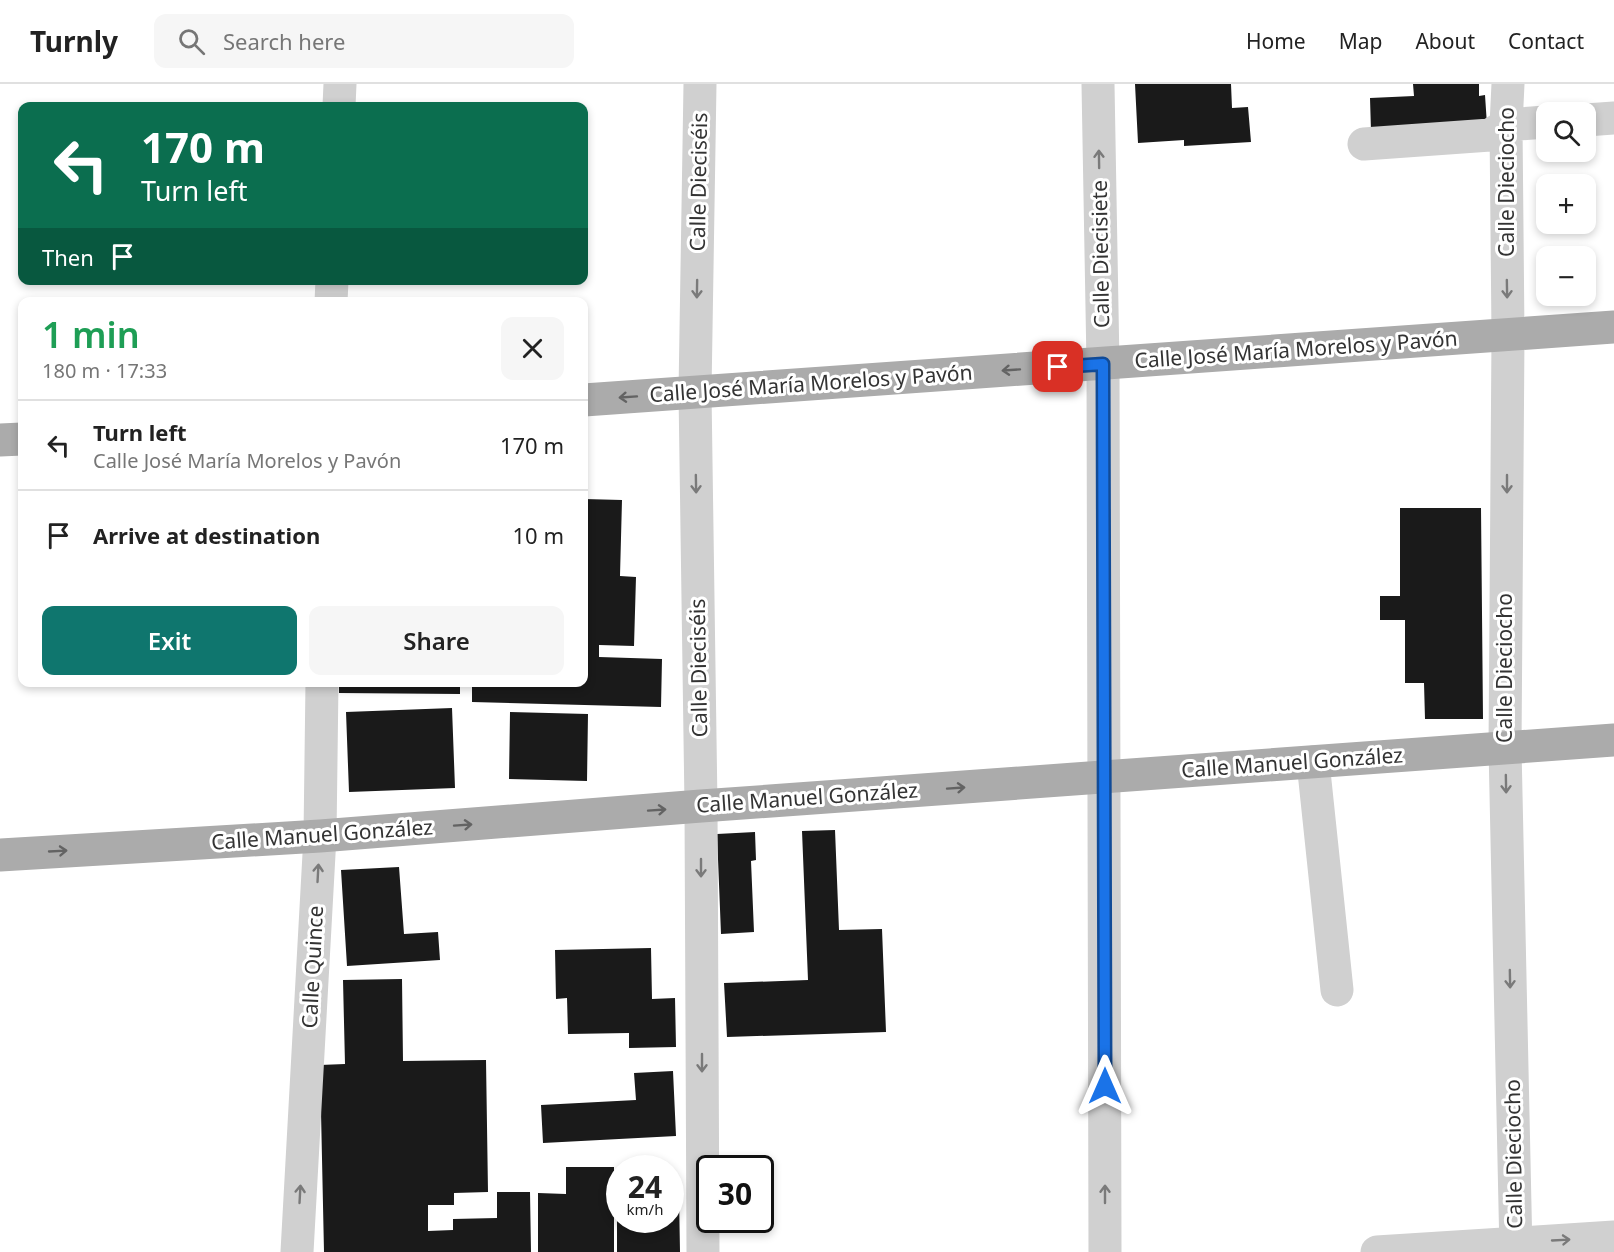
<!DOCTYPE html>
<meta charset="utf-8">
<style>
body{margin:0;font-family:"Noto Sans",sans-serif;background:#f6f6f6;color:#222;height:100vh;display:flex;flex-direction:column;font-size:22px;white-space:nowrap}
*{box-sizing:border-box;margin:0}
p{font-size:20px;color:#767676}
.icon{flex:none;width:33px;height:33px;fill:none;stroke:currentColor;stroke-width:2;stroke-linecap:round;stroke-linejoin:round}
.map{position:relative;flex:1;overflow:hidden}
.side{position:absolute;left:18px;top:213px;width:570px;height:390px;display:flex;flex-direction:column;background:#fff;border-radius:12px;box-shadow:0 3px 9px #0003}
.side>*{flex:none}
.guide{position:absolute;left:18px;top:18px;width:570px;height:183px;border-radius:12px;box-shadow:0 3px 9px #0003;background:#0b6e4f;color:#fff;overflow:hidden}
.controls{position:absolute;left:1536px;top:18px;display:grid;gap:12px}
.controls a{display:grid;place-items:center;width:60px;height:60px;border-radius:12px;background:#fff;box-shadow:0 3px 9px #0003;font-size:30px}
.speed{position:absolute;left:606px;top:1071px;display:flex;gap:12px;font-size:30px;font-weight:700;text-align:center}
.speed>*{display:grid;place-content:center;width:78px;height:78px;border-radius:50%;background:#fff;box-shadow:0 3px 9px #0003;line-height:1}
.speed small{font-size:15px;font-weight:400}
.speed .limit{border:3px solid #111;border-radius:9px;background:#fff;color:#111}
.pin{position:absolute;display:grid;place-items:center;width:51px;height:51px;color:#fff;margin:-26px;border-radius:12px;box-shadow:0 3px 9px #0006}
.me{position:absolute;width:66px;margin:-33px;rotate:0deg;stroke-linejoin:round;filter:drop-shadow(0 0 4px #0008)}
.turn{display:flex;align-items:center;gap:21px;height:126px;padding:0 24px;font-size:27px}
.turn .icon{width:78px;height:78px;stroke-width:2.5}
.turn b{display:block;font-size:42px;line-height:51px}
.then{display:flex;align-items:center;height:57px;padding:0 24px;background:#0003;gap:12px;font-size:22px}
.round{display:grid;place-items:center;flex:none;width:63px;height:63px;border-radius:12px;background:#f6f6f6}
.headline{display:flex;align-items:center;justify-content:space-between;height:102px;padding:0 24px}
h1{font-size:36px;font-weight:600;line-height:45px;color:#1e9e55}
.primary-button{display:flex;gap:12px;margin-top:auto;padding:12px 24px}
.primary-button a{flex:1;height:69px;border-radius:12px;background:#0f766e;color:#fff;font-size:24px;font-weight:600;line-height:69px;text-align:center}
.primary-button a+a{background:#f6f6f6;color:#222}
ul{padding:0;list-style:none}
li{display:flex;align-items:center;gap:18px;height:90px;padding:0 24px;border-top:2px solid #e0e0e0}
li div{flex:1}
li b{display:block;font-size:22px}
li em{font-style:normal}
header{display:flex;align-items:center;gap:36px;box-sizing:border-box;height:84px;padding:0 30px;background:#fff;border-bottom:2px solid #e0e0e0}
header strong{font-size:28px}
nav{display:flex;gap:33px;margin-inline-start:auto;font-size:21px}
.search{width:420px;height:54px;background:#f6f6f6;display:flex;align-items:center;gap:15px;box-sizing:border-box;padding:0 21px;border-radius:12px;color:#767676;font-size:22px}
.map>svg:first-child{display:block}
.building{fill:#1a1a1a}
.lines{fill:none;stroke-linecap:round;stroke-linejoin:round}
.minor{stroke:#d0d0d0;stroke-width:33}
.major{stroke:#ababab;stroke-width:33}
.oneway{stroke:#7a7a7a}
.oneway2{stroke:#636363}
.route-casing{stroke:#114b97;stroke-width:15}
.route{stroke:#1a73e8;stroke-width:10}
.labels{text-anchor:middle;stroke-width:6;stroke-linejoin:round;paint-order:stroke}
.street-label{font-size:21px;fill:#333;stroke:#fff}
</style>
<header>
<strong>Turnly</strong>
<div class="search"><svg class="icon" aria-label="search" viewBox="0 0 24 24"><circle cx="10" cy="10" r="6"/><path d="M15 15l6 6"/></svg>Search here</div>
<nav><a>Home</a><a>Map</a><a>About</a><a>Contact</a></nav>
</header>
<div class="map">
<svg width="1614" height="1168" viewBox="0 0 1614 1168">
<rect width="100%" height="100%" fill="#fff"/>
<!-- building -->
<path class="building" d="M1135,0h96l1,24 16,-1 3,35 -67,4v-6l-46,3z
M1413,0h66v12l6,-1 2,30 -116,6 -1,-33 44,-2z
M584,415l38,1 -2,76 16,1 -2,69 -35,-1v12l63,2 -1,48 -189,-5v-20h112z
M1400,424h81l2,211h-58l-1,-36h-19v-63h-25v-24h20z
M339,598h121v12l-121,-1z
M452,624l3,80 -106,4 -3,-80z
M510,628l78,2 -1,67 -78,-2z
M835,746l4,100 43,-1 4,103 -159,5 -3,-54 84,-3 -6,-149z
M755,748l1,28 -5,1 3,71 -33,2 -4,-100z
M399,783l5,67 34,-2 2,28 -93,6 -6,-96z
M651,864l1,51 23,-1 1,49 -47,1v-15l-61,1 -1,-36 -11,1 -1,-49z
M402,895l1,82 83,-1 2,132 -34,1v12h-26v26l25,-1v-11l44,-1v-26h33l1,60h-207l-4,-187 25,-1 -2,-84z
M673,987l3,65 -133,7 -2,-38 95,-5 -2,-27z
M566,1083h48v85h-76v-59l28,1z
M670,1111h9l1,57h-63v-52h3v20h50z"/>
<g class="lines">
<!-- minor -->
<path class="minor" d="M700,0l-5,308 6,414 2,446
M1098,0l5,280 2,888
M1508,0l-2,41 2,210 -3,413 11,504
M339,22l1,-22
M1586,36l28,-2
M1364,60l126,-9 16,-10 40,-3
M331,218l1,-22
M1313,678l24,228
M297,1168l23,-416 2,-154
M1377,1168l237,-15"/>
<!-- major -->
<path class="major" d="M584,316l1030,-73
M0,356l22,-1
M0,771l320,-19 381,-30 913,-66"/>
</g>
<!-- one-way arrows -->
<defs><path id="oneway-shaft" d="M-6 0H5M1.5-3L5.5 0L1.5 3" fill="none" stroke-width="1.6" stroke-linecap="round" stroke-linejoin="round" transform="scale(1.5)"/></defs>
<g class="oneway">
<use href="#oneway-shaft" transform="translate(1099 75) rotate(-91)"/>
<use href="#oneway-shaft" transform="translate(697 205) rotate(91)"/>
<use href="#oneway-shaft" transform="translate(1507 205) rotate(89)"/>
<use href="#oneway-shaft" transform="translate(696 400) rotate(89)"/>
<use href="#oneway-shaft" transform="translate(1507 400) rotate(90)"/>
<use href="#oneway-shaft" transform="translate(1506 700) rotate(89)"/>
<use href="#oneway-shaft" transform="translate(701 784) rotate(90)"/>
<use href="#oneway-shaft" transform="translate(318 789) rotate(-87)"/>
<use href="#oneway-shaft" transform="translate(1510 895) rotate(89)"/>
<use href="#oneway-shaft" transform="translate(702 979) rotate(90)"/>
<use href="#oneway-shaft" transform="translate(300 1110) rotate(-87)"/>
<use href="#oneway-shaft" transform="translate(1105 1110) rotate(-90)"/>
<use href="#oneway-shaft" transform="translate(1561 1156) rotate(-3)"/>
</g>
<g class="oneway2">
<use href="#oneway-shaft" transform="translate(1011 286) rotate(176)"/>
<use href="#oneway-shaft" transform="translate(628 313) rotate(176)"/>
<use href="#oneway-shaft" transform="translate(956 704) rotate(-4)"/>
<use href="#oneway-shaft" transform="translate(657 726) rotate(-4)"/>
<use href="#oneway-shaft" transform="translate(463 741) rotate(-4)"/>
<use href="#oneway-shaft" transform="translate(58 767) rotate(-3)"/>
</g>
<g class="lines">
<defs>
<path id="route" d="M1058,283l45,-3 2,722"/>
</defs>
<!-- route casing -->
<use href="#route" class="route-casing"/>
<!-- route -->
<use href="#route" class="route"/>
</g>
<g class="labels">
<!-- street labels -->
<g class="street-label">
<text transform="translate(699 98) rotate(-89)" y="7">Calle Dieciséis</text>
<text transform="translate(1507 98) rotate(-90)" y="7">Calle Dieciocho</text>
<text transform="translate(1101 170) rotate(-91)" y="7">Calle Diecisiete</text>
<text transform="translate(1296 266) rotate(-4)" y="7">Calle José María Morelos y Pavón</text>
<text transform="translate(811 300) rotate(-4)" y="7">Calle José María Morelos y Pavón</text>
<text transform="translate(699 584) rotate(-91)" y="7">Calle Dieciséis</text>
<text transform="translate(1505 584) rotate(-90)" y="7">Calle Dieciocho</text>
<text transform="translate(1292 679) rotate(-4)" y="7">Calle Manuel González</text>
<text transform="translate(807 714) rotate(-4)" y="7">Calle Manuel González</text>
<text transform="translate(322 751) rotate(-4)" y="7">Calle Manuel González</text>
<text transform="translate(313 883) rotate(-87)" y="7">Calle Quince</text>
<text transform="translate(1514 1070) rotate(-91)" y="7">Calle Dieciocho</text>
</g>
</g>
</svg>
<div class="controls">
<a><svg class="icon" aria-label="search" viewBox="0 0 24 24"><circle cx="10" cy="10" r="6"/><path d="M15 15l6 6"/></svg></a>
<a>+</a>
<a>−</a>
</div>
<div class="speed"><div>24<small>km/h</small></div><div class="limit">30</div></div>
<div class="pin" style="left:1058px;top:283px;background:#d93025"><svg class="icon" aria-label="arrive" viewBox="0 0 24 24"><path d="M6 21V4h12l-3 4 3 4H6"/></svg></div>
<svg class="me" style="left:1105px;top:1002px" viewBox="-20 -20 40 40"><path d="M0-17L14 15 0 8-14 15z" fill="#1a73e8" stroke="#fff" stroke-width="4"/></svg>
<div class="guide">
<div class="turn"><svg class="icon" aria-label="left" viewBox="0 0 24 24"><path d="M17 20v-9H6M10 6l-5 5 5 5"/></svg><div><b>170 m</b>Turn left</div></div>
<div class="then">Then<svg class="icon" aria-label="arrive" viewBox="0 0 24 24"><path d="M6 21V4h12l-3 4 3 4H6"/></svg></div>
</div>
<section class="side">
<div class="headline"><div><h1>1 min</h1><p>180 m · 17:33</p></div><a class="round"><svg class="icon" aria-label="close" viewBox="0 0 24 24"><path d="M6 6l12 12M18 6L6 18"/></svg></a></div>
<ul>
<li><svg class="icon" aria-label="left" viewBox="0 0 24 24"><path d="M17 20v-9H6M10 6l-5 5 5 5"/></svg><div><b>Turn left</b><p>Calle José María Morelos y Pavón</p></div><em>170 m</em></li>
<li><svg class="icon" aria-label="arrive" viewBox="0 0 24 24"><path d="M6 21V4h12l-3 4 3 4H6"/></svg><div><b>Arrive at destination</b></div><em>10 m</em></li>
</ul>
<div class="primary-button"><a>Exit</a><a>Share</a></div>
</section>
</div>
